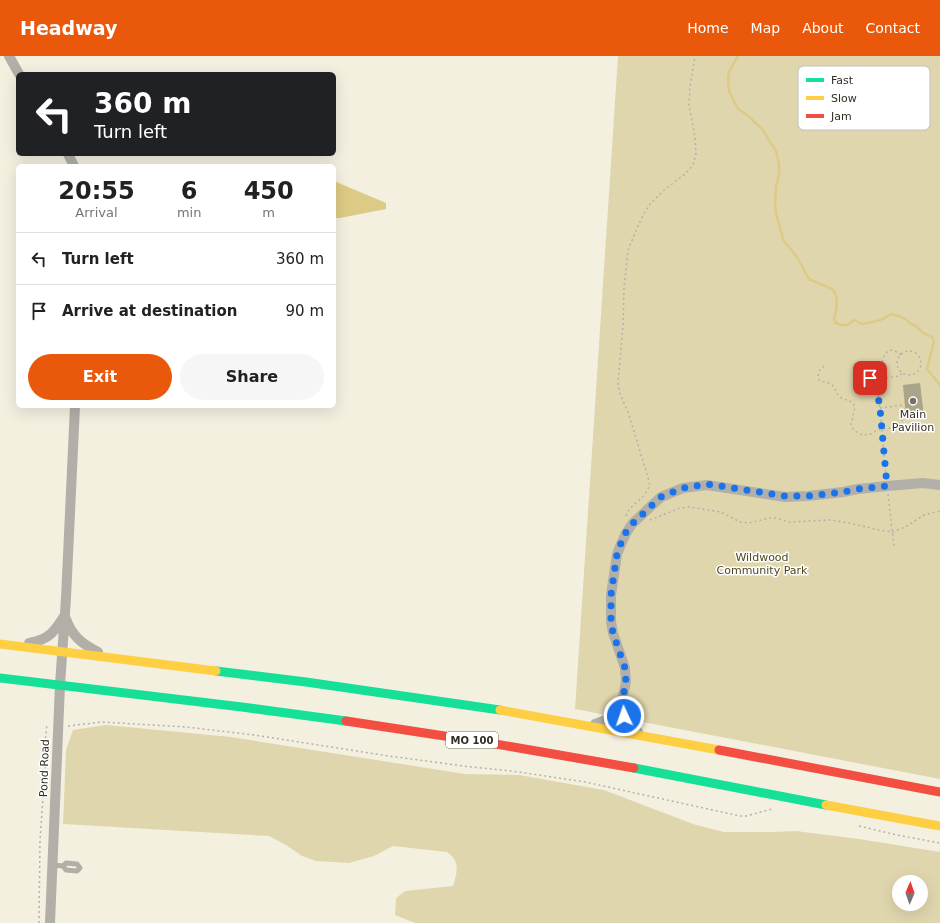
<!DOCTYPE html>
<style>
body{margin:0;font-family:"DejaVu Sans",sans-serif;background:#f6f6f6;color:#202124;height:100vh;display:flex;flex-direction:column;font-size:15px;white-space:nowrap}
*{box-sizing:border-box;margin:0}
p{font-size:13px;color:#757577}
.icon{flex:none;width:22px;height:22px;fill:none;stroke:currentColor;stroke-width:2;stroke-linecap:round;stroke-linejoin:round}
.map{position:relative;flex:1;overflow:hidden}
.details{position:absolute;left:16px;top:108px;width:320px;height:244px;display:flex;flex-direction:column;background:#fff;border-radius:6px;box-shadow:0 4px 16px #0002}
.details>*{flex:none}
.top-card{position:absolute;left:16px;top:16px;width:320px;height:84px;border-radius:6px;box-shadow:0 4px 16px #0002;background:#202124;color:#fff;overflow:hidden}
.needle{width:26px;rotate:2deg}
.buttons{position:absolute;left:892px;top:819px;display:grid;gap:8px}
.buttons a{display:grid;place-items:center;width:36px;height:36px;border-radius:50%;background:#fff;box-shadow:0 4px 16px #0002;font-size:20px}
.pin{position:absolute;display:grid;place-items:center;width:34px;height:34px;color:#fff;margin:-17px;border-radius:8px;box-shadow:0 2px 6px #0006}
.me{position:absolute;width:44px;margin:-22px;rotate:357deg;stroke-linejoin:round;filter:drop-shadow(0 0 3px #0008)}
.turn{display:flex;align-items:center;gap:14px;height:84px;padding:0 12px;font-size:18px}
.turn .icon{width:52px;height:52px;stroke-width:2.5}
.turn b{display:block;font-size:28px;line-height:34px}
.eta{display:flex;justify-content:space-evenly;align-items:center;height:68px;text-align:center}
.eta b{font-size:24px;font-weight:800;line-height:28px}
.action{display:flex;gap:8px;margin-top:auto;padding:8px 12px}
.action a{flex:1;height:46px;border-radius:24px;background:#ea580c;color:#fff;font-size:16px;font-weight:800;line-height:46px;text-align:center}
.action a+a{background:#f6f6f6;color:#202124}
ul{padding:0;list-style:none}
li{display:flex;align-items:center;gap:12px;height:52px;padding:0 12px;border-top:1px solid #e0e0e0}
li div{flex:1}
li b{display:block;font-size:15px}
li em{font-style:normal}
header{display:flex;align-items:center;gap:24px;box-sizing:border-box;height:56px;padding:0 20px;background:#ea580c;color:#fff}
header strong{font-size:19px}
nav{display:flex;gap:22px;margin-inline-start:auto;font-size:14px}
.map>svg:first-child{display:block}
.green{fill:#e0d6ae;fill-rule:evenodd}
.water{fill:#ddcb85}
.lines{fill:none;stroke-linecap:round;stroke-linejoin:round}
.stream{stroke:#ddcb85;stroke-width:2.5}
.building{fill:#aaa489}
.path{stroke:#b3b1a9;stroke-width:1.5;stroke-dasharray:2 3;stroke-linecap:butt}
.lane{stroke:#b1afa8;stroke-width:5}
.street{stroke:#b1afa8;stroke-width:10}
.fast{stroke:#16e098;stroke-width:9}
.slow{stroke:#ffcf43;stroke-width:9}
.jam{stroke:#f24e42;stroke-width:9}
.route{stroke:#1a73e8;stroke-width:7;stroke-dasharray:0 12.6}
.poi-dot{fill:#757164;stroke:#fff;stroke-width:1.5}
.labels{text-anchor:middle;stroke-width:3;stroke-linejoin:round;paint-order:stroke}
.shield{fill:#fff;stroke:#6e6c64;stroke-width:1}
.shield-label{font-size:10px;font-weight:bold;fill:#302d22}
.poi-label{font-size:11px;fill:#302d22;stroke:#fff}
.park-label{font-size:11px;fill:#4f451d;stroke:#fff}
.street-label{font-size:11px;fill:#302d22;stroke:#fff}
.key{fill:#fff;stroke:#c1c0bd;stroke-width:1}
.key-label{font-size:11px;fill:#302d22}
</style>
<header>
<strong>Headway</strong>
<nav><a>Home</a><a>Map</a><a>About</a><a>Contact</a></nav>
</header>
<div class="map">
<svg width="940" height="867" viewBox="0 0 940 867">
<rect width="100%" height="100%" fill="#f4f0e0"/>
<!-- green -->
<path class="green" d="M618,0h322v723l-365,-70z
M106,669l125,12 234,37 54,1 85,15 89,34 31,8h47l25,-1 63,8 81,13v71h-525l-20,-8 1,-17 9,-7 48,-5c4,-14 8,-24 -6,-34l-54,-6 -19,10 -25,7 -33,-2 -14,-5 -16,-11 -17,-9 -206,-12 3,-74 7,-20zM899,826h22v22h-22z"/>
<!-- water -->
<path class="water" d="M334,125l52,22v6l-46,9h-6z"/>
<g class="lines">
<!-- stream -->
<path class="stream" d="M738,0l-9,16 -1,9 1,10 9,18 10,7 14,13 14,22 3,13v11l-3,11 -1,17 1,11 4,14 4,13 13,16 12,22 23,10 3,4 2,7 -1,11 -2,7 2,5c8,3 11,4 18,-3l8,4 19,-4 10,-6 8,2 6,3 6,5 4,1 8,8 9,4 2,4 -7,28 13,16"/>
</g>
<!-- building -->
<path class="building" d="M920,327l4,33 -18,2 -3,-33z"/>
<g class="lines">
<!-- path -->
<path class="path" d="M897 307a12 12 0 1 1 24 0a12 12 0 1 1-24 0Z
M824,310c-5,4 -7,8 -5,14 4,2 8,2 12,4 5,3 4,9 9,13 5,4 12,2 15,10l-4,17 1,4 6,5 4,2 9,-1 6,-4 13,-2 10,-7 4,-1
M870.5 323a5.5 5.5 0 1 1 11 0a5.5 5.5 0 1 1-11 0Z
M876,318v-8l6,-4c4,-11 7,-16 19,-7
M881,323l18,-3 4,-3
M877,329l3,23 6,68
M880,352l23,-3
M888,438l6,53
M626,460c3,-9 12,-14 18,-21 2,-3 4,-6 6,-9l-3,-12 -19,-62 -8,-18 -2,-11 5,-58 1,-37 4,-38 13,-31 9,-15 13,-13 22,-17 8,-9 3,-11 -1,-17 -6,-32 1,-18 5,-31
M650,464l30,-12 9,-1 32,5 19,10 9,1 20,-5h6l15,4 41,-2 18,3 30,7 14,2 14,-6 17,-11 16,-4
M68,670l34,-4 84,5 68,8 135,21 82,11 41,4 73,11 155,34h6l26,-7
M859,770l38,9 43,8
M39,867l1,-83 6,-84 -1,-13 2,-18h1"/>
<!-- lane -->
<path class="lane" d="M53,809l10,1 3,4 11,1 3,-3 -3,-4 -11,-1 -3,3"/>
<!-- street -->
<path class="street" d="M9,0l10,18
M68,98l6,12
M66,563c6,17 16,25 32,33
M29,587c20,-3 26,-12 36,-28
M621,649c4,13 8,17 17,27
M595,668l11,-4 7,-6 8,-9 5,-23 -1,-14 -12,-35 -2,-11v-27l6,-41 8,-19 7,-11 17,-16 12,-11 22,-9 24,-3 78,12 23,-1 35,-4 15,-3 29,-3 36,-3 17,2
M50,867l10,-238 6,-87 9,-192"/>
<!-- fast -->
<path class="fast" d="M216,615l90,11 194,28
M0,622l242,29 104,14
M634,712l192,37"/>
<!-- slow -->
<path class="slow" d="M0,588l216,27
M500,654l219,40
M826,749l114,21"/>
<!-- jam -->
<path class="jam" d="M346,665l138,21 150,26
M719,694l221,42"/>
</g>
<g class="lines">
<!-- route -->
<path class="route" d="M624,660l-3,-11 5,-23 -1,-14 -12,-35 -2,-11v-27l3,-21 3,-20 7,-19 8,-11 17,-16 12,-11 22,-9 24,-4 78,12h23l35,-4 15,-3 29,-3 -7,-78 -4,-23c-4,0 -6,-3 -6,-7"/>
</g>
<!-- markers -->
<circle class="poi-dot" cx="913" cy="345" r="4"/>
<g class="labels">
<!-- shield labels -->
<rect class="shield" x="446" y="676" width="52" height="16" rx="3"/>
<g class="shield-label">
<text x="472" y="688">MO 100</text>
</g>
<!-- poi labels -->
<g class="poi-label">
<text x="913" y="362">Main<tspan x="913" dy="13">Pavilion</tspan></text>
</g>
<!-- park labels -->
<g class="park-label">
<text x="762" y="505">Wildwood<tspan x="762" dy="13">Community Park</tspan></text>
</g>
<!-- street labels -->
<g class="street-label">
<text transform="translate(44 712) rotate(-88)" y="4">Pond Road</text>
</g>
</g>
<!-- legend -->
<rect x="798" y="10" width="132" height="64" rx="6" class="key"/>
<rect x="806" y="22" width="18" height="4" fill="#16e098"/>
<rect x="806" y="40" width="18" height="4" fill="#ffcf43"/>
<rect x="806" y="58" width="18" height="4" fill="#f24e42"/>
<g class="key-label">
<text x="831" y="28">Fast</text>
<text x="831" y="46">Slow</text>
<text x="831" y="64">Jam</text>
</g>
</svg>
<div class="buttons">
<a><svg class="needle" viewBox="-14 -14 28 28"><path d="M0-13l5 13h-10z" fill="#e53935"/><path d="M0 13l5-13h-10z" fill="#757577"/></svg></a>
</div>
<div class="pin" style="left:870px;top:322px;background:#d93025"><svg class="icon" aria-label="arrive" viewBox="0 0 24 24"><path d="M6 21V4h12l-3 4 3 4H6"/></svg></div>
<svg class="me" style="left:624px;top:660px" viewBox="-20 -20 40 40"><circle r="17" fill="#1a73e8" stroke="#fff" stroke-width="3"/><path d="M0-11L8 9 0 5-8 9z" fill="#fff"/></svg>
<div class="top-card">
<div class="turn"><svg class="icon" aria-label="left" viewBox="0 0 24 24"><path d="M17 20v-9H6M10 6l-5 5 5 5"/></svg><div><b>360 m</b>Turn left</div></div>
</div>
<section class="details">
<div class="eta">
<div><b>20:55</b><p>Arrival</p></div>
<div><b>6</b><p>min</p></div>
<div><b>450</b><p>m</p></div>
</div>
<ul>
<li><svg class="icon" aria-label="left" viewBox="0 0 24 24"><path d="M17 20v-9H6M10 6l-5 5 5 5"/></svg><div><b>Turn left</b></div><em>360 m</em></li>
<li><svg class="icon" aria-label="arrive" viewBox="0 0 24 24"><path d="M6 21V4h12l-3 4 3 4H6"/></svg><div><b>Arrive at destination</b></div><em>90 m</em></li>
</ul>
<div class="action"><a>Exit</a><a>Share</a></div>
</section>
</div>
